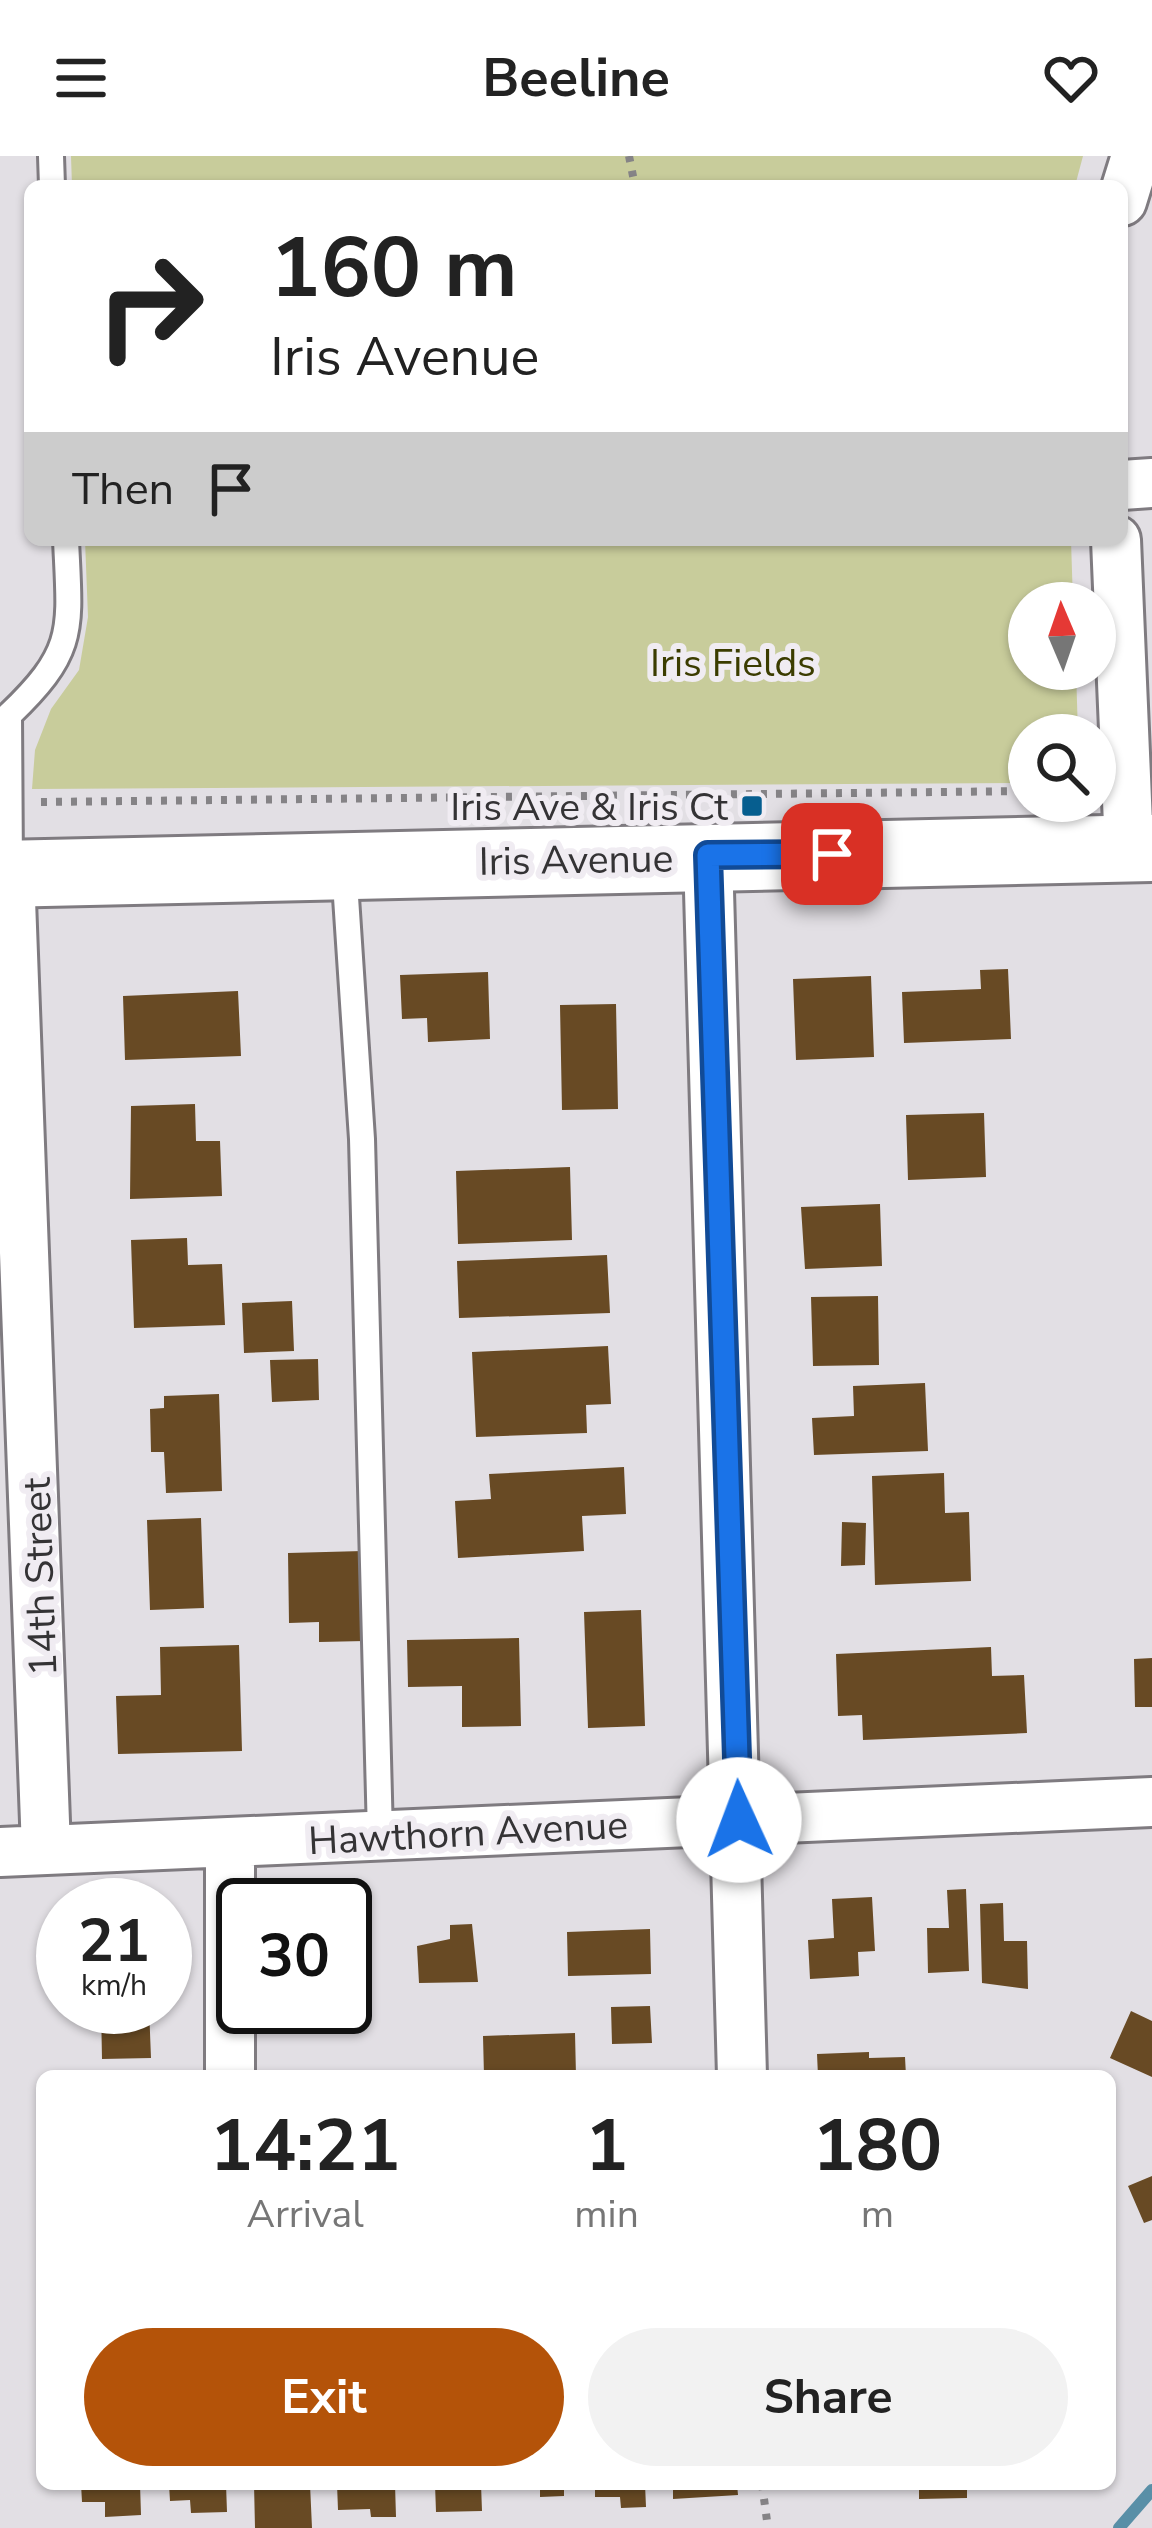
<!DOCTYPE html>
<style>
body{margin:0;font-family:"Nunito Sans",sans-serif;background:#f2f2f2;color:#222;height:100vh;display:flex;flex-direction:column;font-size:45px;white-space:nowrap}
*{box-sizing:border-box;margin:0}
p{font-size:39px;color:#767676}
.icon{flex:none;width:66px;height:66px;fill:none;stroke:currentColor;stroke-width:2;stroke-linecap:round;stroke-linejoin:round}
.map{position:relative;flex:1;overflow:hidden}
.details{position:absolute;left:36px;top:1914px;width:1080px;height:420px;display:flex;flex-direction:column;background:#fff;border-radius:18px;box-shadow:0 3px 9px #0004}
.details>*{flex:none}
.hud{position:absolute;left:24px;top:24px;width:1104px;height:366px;border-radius:18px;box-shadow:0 3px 9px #0004;background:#fff;color:#222;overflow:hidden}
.needle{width:78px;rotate:358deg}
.controls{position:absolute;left:1008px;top:426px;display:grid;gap:24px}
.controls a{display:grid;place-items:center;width:108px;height:108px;border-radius:50%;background:#fff;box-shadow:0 3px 9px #0004;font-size:60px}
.speed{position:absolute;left:36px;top:1722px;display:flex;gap:24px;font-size:60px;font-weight:700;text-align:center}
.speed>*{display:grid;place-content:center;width:156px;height:156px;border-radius:50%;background:#fff;box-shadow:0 3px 9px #0004;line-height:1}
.speed small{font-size:30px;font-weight:400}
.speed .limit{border:6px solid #111;border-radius:18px;background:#fff;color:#111}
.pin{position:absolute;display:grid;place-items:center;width:102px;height:102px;color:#fff;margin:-51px;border-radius:24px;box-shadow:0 6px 18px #0006}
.me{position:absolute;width:132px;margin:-66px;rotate:358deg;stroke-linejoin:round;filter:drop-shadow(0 0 9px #0008)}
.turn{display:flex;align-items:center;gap:42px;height:252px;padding:0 48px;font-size:54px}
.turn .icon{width:156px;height:156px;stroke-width:2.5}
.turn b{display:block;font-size:84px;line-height:102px}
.then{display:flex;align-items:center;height:114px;padding:0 48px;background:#0003;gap:24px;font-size:45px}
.eta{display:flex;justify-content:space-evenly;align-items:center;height:204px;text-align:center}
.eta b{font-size:72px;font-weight:700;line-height:84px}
.cta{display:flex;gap:24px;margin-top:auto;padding:24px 48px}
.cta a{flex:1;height:138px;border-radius:72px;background:#b45309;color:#fff;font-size:48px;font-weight:700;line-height:138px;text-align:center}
.cta a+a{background:#f2f2f2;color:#222}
header{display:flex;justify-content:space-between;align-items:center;height:156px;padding:0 48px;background:#fff;font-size:54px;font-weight:700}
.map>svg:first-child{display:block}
.green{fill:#c8cc9b}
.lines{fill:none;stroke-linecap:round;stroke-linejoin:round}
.stream{stroke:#598fa7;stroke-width:12}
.building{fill:#684a24}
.lane-casing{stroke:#7f7b80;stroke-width:30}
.street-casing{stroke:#7f7b80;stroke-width:54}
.secondary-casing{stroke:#7f7b80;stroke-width:72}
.path{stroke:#858386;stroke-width:8;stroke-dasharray:6 9;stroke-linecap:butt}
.lane{stroke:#fff;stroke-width:24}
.street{stroke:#fff;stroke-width:48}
.secondary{stroke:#fff;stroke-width:66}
.route-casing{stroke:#114b97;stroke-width:30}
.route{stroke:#1a73e8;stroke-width:21}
.poi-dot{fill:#065e8f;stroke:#f0ecf2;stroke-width:4.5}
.labels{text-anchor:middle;stroke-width:12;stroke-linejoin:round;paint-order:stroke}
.park-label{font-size:39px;fill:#3b3c00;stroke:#f0ecf2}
.poi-label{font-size:39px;fill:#343335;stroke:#f0ecf2;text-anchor:end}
.street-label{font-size:39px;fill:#343335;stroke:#f0ecf2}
</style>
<header><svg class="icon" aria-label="menu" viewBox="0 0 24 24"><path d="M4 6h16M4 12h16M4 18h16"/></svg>Beeline<svg class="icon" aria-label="heart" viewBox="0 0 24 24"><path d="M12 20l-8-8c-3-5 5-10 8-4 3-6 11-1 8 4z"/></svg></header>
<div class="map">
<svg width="1152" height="2372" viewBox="0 0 1152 2372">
<rect width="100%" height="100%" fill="#e2dfe4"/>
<!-- green -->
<path class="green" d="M71,0h1012l-8,30h-1003z
M85,384h986l2,63h-44v66h47l2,66h-49v48l-997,6 3,-39 16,-41 28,-39 9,-53z"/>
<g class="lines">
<!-- stream -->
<path class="stream" d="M1119,2372l33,-38"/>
</g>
<!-- building -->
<path class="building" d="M1008,813l3,70 -107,4 -2,-51 79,-3 -1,-19z
M488,816l2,67 -62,3 -1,-24 -25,1 -2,-44z
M871,820l3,81 -78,3 -3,-81z
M238,835l3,65 -116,4 -2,-64z
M616,848l2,105 -56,1 -2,-105z
M195,948l1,37h24l2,55 -92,3 1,-93z
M984,957l2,64 -78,3 -2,-65z
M570,1011l2,73 -114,4 -2,-73z
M880,1048l2,62 -77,3 -4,-62z
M187,1082l1,27 34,-1 3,61 -91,3 -3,-88z
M607,1099l3,58 -151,5 -2,-57z
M878,1140l1,69 -66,1 -2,-69z
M292,1145l2,50 -50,2 -2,-50z
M608,1190l3,58 -25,1 1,28 -111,4 -4,-85z
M318,1203l1,41 -47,2 -2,-42z
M925,1227l3,68 -114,4 -2,-37 42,-2 -1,-30z
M219,1238l3,97 -56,2 -2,-41h-13l-1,-43 14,-1v-12z
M624,1311l2,47 -44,2 2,35 -126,7 -3,-57 36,-2 -2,-25z
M944,1317l1,40 24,-1 2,69 -96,4 -3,-109z
M201,1362l3,90 -54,2 -3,-90z
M842,1366l24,1 -1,42 -24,1z
M363,1395l2,90 -46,1v-20l-30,1 -1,-70z
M641,1454l4,116 -57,2 -4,-116z
M519,1482l2,88 -59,1v-41l-54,1 -1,-47z
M239,1489l3,106 -124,3 -2,-58 45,-1 -1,-48z
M991,1491l1,29 32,-1 3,58 -164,7 -1,-25 -24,1 -2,-62z
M1152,1502v49h-17l-1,-48z
M966,1733l3,82 -41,2 -1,-45h22l-2,-38z
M872,1741l3,54 -17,1 1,24 -49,3 -2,-39 26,-2 -2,-39z
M1003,1747l1,38h23l1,48 -46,-6 -2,-79z
M472,1768l6,58 -59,1 -2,-37 33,-7v-14z
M364,1769l2,59 -21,1v-59z
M650,1773l1,45 -83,2 -1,-44z
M650,1850l2,37 -40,1 -1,-37z
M101,1851h48l2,51 -49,1z
M1131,1855l21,10v56l-42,-19z
M575,1877l1,43h-92l-1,-40z
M869,1896v6l36,-1 1,19h-88l-1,-22z
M1152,2020v44l-8,3 -16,-37z
M81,2328h59l1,31 -36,2v-15h-23z
M169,2328h57l1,28 -36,1 -1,-13 -20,1z
M254,2328h56l2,44h-57z
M337,2328h58l1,33h-25l-1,-8 -32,1z
M435,2328h46l1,27 -46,1z
M540,2328h24v12l-24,1z
M595,2328h50l1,23 -25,1 -1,-11h-25z
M673,2328h64l1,11 -65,4z
M919,2328h48v14l-48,1z"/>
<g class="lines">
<defs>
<path id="lane" d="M51,0l1,30
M344,711l18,272 18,696
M10,714l-1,-155c68,-65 61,-85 57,-175"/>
<path id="street" d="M1122,45l14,-45
M1122,329l30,-2
M1116,384l13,308
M708,699l34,1221
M10,717l36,976
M230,1686v234
M0,1696l1152,-50"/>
<path id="secondary" d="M0,718l1152,-26"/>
</defs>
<!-- lane casing -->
<use href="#lane" class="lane-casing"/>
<!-- street casing -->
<use href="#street" class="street-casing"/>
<!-- secondary casing -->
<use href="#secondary" class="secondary-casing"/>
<!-- path -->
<path class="path" d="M629,0l6,30
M41,646l988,-11
M762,2328l6,44"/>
<!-- lane -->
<use href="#lane" class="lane"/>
<!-- street -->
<use href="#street" class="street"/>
<!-- secondary -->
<use href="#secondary" class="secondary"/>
</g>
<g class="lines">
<defs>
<path id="route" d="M739,1664l-31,-965 124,-1"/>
</defs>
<!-- route casing -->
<use href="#route" class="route-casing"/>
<!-- route -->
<use href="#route" class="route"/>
</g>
<!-- markers -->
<rect class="poi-dot" x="740" y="638" width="24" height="24" rx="6"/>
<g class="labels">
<!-- park labels -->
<g class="park-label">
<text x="733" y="520">Iris Fields</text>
</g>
<!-- poi labels -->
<g class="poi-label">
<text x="728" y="664">Iris Ave &amp; Iris Ct</text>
</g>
<!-- street labels -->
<g class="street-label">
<text transform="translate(576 703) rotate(-1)" y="14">Iris Avenue</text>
<text transform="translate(39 1421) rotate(-92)" y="14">14th Street</text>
<text transform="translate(468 1676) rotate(-3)" y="14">Hawthorn Avenue</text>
</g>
</g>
</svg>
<div class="controls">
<a><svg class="needle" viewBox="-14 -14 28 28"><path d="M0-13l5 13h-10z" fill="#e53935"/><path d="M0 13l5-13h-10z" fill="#767676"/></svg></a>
<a><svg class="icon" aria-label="search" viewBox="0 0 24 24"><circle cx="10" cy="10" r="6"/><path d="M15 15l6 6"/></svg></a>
</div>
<div class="speed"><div>21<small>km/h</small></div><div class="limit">30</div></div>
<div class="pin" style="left:832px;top:698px;background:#d93025"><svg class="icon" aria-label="arrive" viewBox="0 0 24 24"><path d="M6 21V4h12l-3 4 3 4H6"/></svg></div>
<svg class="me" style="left:739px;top:1664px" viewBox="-20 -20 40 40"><circle r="19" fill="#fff"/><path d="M0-13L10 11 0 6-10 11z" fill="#1a73e8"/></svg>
<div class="hud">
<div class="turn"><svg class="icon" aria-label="right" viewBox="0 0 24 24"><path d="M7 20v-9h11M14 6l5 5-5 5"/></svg><div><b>160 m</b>Iris Avenue</div></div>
<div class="then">Then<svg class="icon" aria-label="arrive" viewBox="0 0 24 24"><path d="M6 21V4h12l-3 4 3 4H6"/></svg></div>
</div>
<section class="details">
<div class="eta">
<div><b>14:21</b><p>Arrival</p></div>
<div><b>1</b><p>min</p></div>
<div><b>180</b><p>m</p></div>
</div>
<div class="cta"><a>Exit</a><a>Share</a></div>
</section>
</div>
